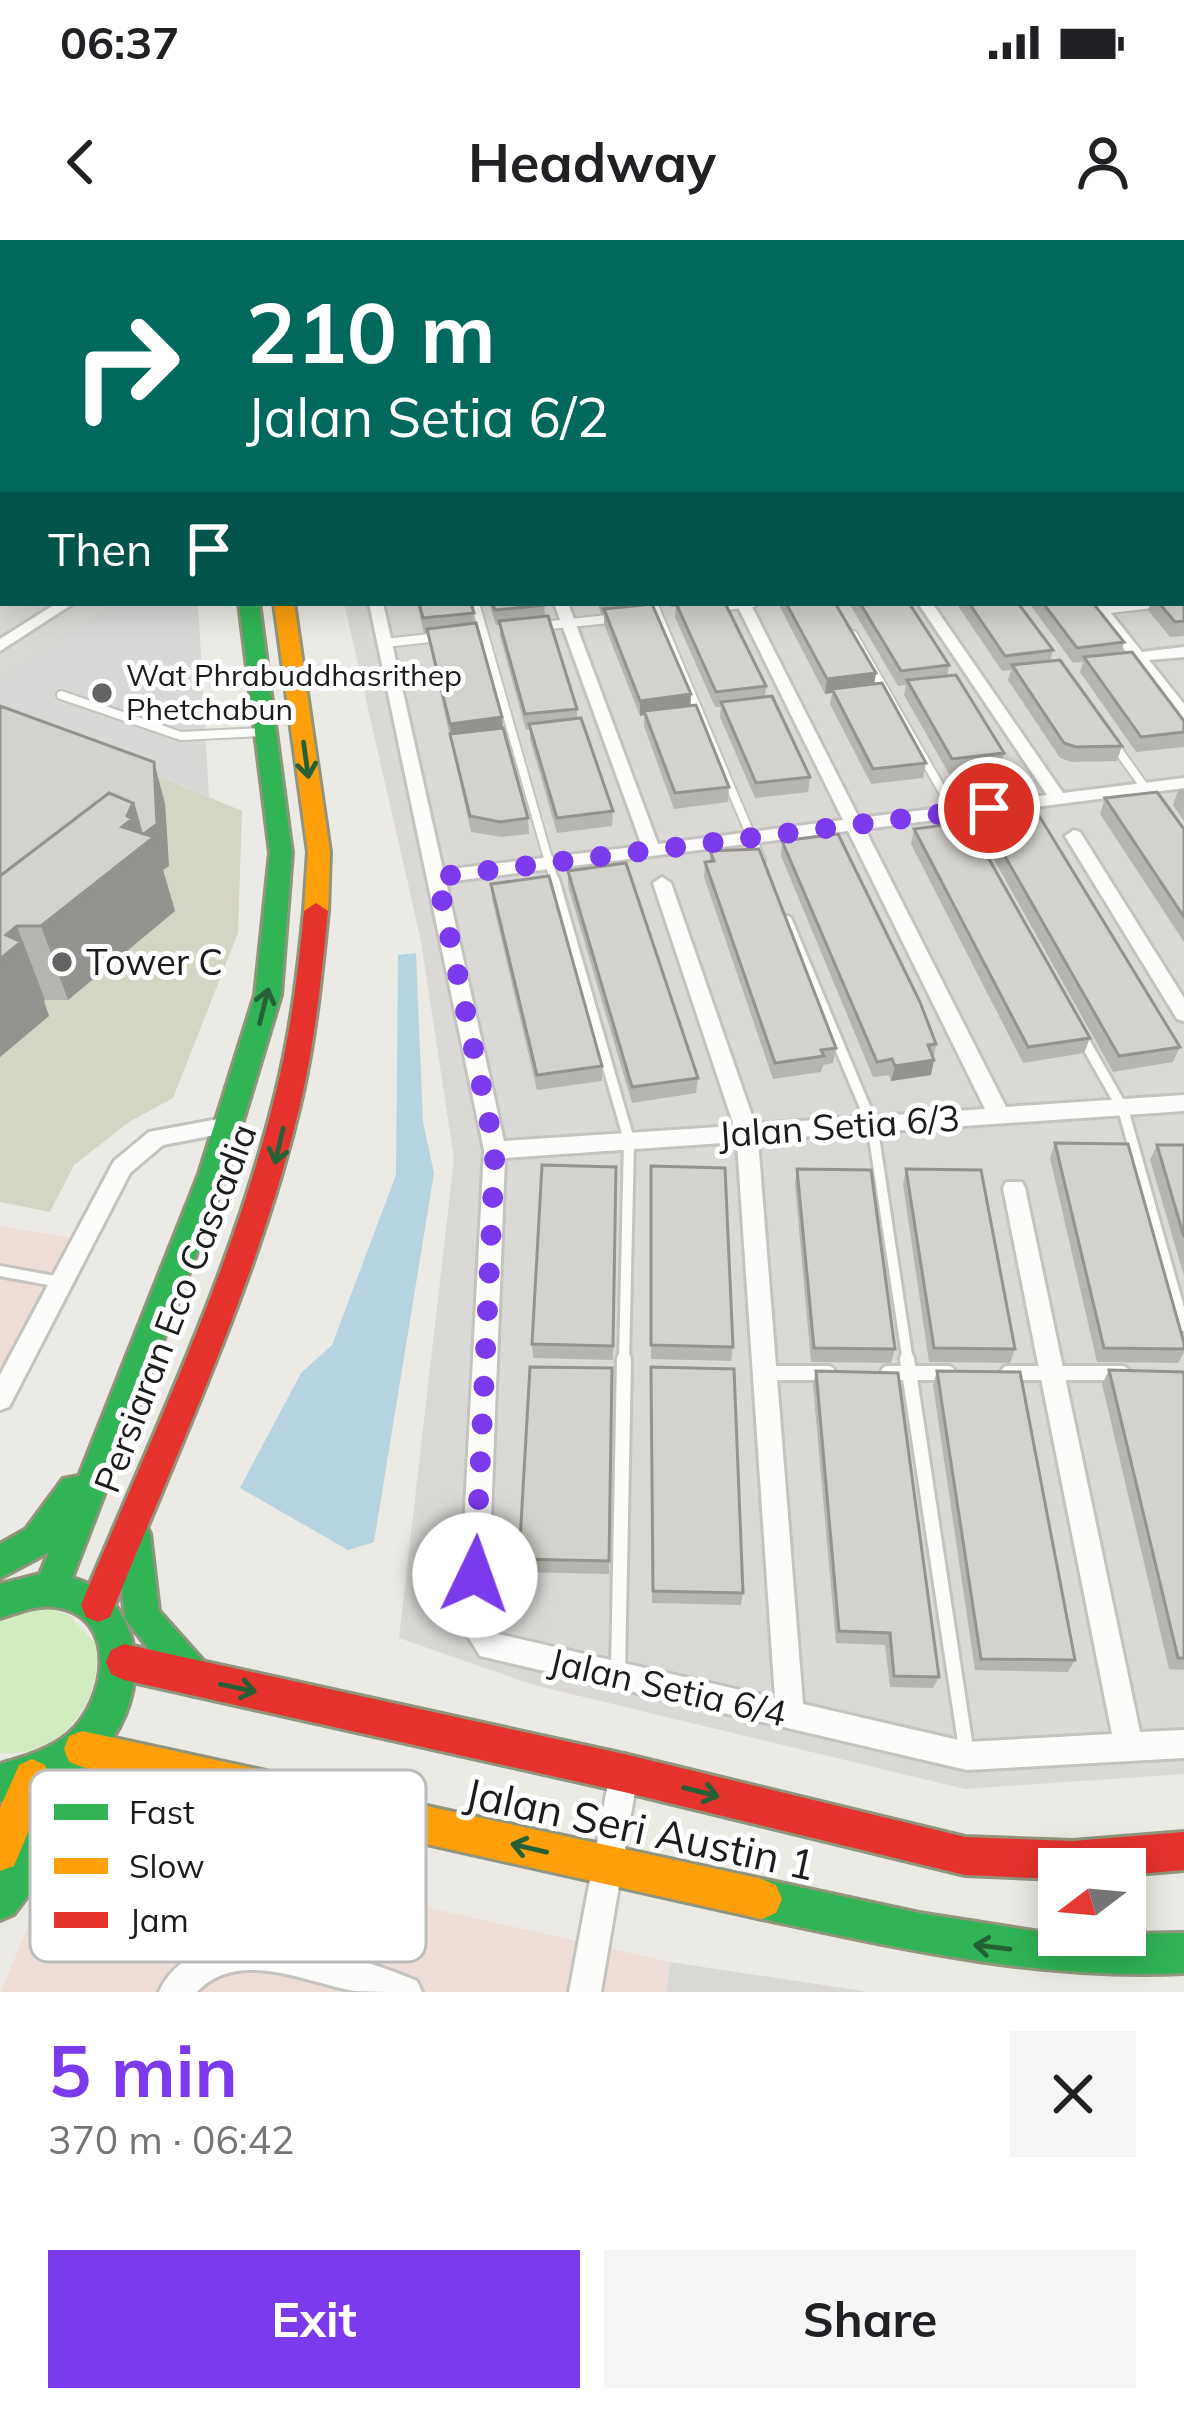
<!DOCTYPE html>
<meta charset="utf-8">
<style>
body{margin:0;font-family:Mulish,sans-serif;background:#f6f6f6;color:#202124;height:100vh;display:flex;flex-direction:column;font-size:45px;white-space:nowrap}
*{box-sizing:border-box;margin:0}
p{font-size:39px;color:#757577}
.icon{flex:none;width:66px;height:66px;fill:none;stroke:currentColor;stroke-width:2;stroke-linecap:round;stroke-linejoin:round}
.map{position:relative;height:1752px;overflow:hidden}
.sheet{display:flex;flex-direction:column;background:#fff;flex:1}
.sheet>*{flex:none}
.hud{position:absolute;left:0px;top:0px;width:1185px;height:366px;box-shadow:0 6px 30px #0003;background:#00695c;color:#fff;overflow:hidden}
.needle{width:78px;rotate:254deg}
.tools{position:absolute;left:1038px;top:1608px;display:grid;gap:24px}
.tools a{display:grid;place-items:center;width:108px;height:108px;border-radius:0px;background:#fff;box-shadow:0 6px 30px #0003;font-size:60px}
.pin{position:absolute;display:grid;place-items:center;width:102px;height:102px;color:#fff;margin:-51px;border:6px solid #fff;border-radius:50%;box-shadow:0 3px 12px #0007}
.me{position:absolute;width:132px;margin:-66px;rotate:3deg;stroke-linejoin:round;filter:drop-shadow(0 0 9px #0008)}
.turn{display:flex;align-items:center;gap:42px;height:252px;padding:0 48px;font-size:54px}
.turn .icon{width:156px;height:156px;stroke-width:2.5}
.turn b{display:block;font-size:84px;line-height:102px}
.then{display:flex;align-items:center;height:114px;padding:0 48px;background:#0003;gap:24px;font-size:45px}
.round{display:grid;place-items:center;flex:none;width:126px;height:126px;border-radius:0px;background:#f6f6f6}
.head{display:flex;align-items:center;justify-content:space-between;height:204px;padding:0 48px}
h1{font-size:72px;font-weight:700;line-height:90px;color:#7c3aed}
.button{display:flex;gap:24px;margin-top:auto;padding:24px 48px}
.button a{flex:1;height:138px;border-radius:0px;background:#7c3aed;color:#fff;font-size:48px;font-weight:700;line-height:138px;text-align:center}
.button a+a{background:#f6f6f6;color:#202124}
.status{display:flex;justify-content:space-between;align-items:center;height:84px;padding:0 60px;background:#fff;direction:ltr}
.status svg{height:33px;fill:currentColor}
header{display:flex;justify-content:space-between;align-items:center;height:156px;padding:0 48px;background:#fff;font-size:54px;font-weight:700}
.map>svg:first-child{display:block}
.residential{fill:#dbd9d6}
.commercial{fill:#efded8}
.religious{fill:#d9d8d6}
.construction{fill:#d4d5c5}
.grass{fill:#d3ebc0}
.water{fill:#b6d3e0}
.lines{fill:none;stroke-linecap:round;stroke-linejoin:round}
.lane-far2-casing{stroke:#c4c3c0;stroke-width:12}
.lane-far1-casing{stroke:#c4c3c0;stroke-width:16}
.lane-casing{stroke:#c4c3c0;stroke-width:20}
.street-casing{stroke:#c4c3c0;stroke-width:6}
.fast-casing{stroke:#91957c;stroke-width:6}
.slow-casing{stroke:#91957c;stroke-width:6}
.jam-casing{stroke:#91957c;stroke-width:6}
.lane-far2{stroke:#fcfcfb;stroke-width:8}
.lane-far1{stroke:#fcfcfb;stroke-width:10}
.lane{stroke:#fcfcfb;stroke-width:14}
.street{fill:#fcfcfb;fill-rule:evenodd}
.fast{fill:#30b455;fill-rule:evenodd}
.slow{fill:#ff9f0a;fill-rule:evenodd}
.jam{fill:#e5322d;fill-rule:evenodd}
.wall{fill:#b6b5af}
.shaded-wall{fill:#94938f}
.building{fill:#d4d2cc;stroke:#94938f;stroke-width:3}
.oneway{stroke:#256036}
.route{stroke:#7c3aed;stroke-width:21;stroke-dasharray:0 37.8}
.poi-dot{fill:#656462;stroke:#fff;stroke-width:4.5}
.labels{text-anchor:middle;stroke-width:10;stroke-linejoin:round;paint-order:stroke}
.far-poi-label{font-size:30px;fill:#1c1c1c;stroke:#fff;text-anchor:start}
.poi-label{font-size:36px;fill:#1c1c1c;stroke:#fff;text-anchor:start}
.street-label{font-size:36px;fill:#1c1c1c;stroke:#fff}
.near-street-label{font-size:42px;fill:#1c1c1c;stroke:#fff}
.key{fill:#fff;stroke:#bbb;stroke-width:3}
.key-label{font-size:33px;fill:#1c1c1c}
</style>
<div class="status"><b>06:37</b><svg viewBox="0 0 49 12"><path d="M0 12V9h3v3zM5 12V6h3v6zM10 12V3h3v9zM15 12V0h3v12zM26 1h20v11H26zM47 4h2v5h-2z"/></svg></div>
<header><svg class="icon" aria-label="back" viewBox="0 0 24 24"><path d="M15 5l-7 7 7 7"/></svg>Headway<svg class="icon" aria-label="person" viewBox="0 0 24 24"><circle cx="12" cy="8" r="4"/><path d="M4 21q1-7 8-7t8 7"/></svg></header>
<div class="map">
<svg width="1184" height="1752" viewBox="0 0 1184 1752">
<rect width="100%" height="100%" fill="#eceae4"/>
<!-- residential -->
<path class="residential" d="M0,140l3,223h106l-109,73z
M1184,305v1229l-219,15 -431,-104 -135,-47 55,-479 -33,-218 -77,-338h838z
M670,1722l199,30h-203z"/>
<!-- commercial -->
<path class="commercial" d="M0,986l73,12 -73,140z
M105,1595l565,127 -5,30h-664l51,-124 14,-16z"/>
<!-- religious -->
<path class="religious" d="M109,363h89l11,194 -209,-87v-34z"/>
<!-- construction -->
<path class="construction" d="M0,470l242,101 -4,122 -65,165 -44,24 -55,43 -24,47 -50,-10z"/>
<!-- grass -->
<path class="grass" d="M49,1369l20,6 27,29c8,57 -35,115 -96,109v-131l26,-11z"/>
<!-- water -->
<path class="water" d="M416,713l7,169 11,51 -60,369 -26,8 -108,-62 61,-115 31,-28 64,-170 2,-220z"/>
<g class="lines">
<defs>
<path id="lane-far2" d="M475,363l80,280
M653,363l108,257
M714,367l39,-4
M1101,370l60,-7
M541,386l77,-8
M853,395l113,197
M385,403l54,-6
M61,455l120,41 81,-4
M1113,503l35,49"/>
<path id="lane-far1" d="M554,640l75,260 -5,222
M787,681l85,203 36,238
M1082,797l41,72 61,217
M0,1031l60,11"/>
<path id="lane" d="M907,1119l60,396
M765,1133h63
M888,1133h60
M1008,1133h114
M618,1432l6,-313"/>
<path id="street" d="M10,0l32,3h-36z
M563,0h45l-4,3h-45z
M681,0h10l2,3h-10z
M806,0h11l2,3h-11z
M932,0h11l2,3h-11z
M1005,0h11l2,3h-11z
M1129,0h11l2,3h-11z
M1182,38h2v8h-2z
M0,116h3v8h-3z
M1182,151l2,1v8l-2,-1z
M57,363h17l-74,48v-12z
M369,363h14l60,267 199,-24 -88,-243h14l90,241 185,-24 -107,-217h14l109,215 188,-23 -129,-192h14l131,190 121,-15v10l-319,41 141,278 178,-12v16l-426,29 45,564 164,38 145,-8 -109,-546 3,-6h16l3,6 115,544 44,-2v28l-217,12 -487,-114 -21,-34 25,-472zM848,591l137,278 -230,15 -84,-241 -9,-6 -9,6 81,243 -230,15 -58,-259zM737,902l38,556 -277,-64 -11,-16 18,-460z
M1088,363h15l39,49 42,-5v10l-35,3 35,44v16l-6,-2z
M1074,590l6,2 104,166v23l-7,-2 -112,-183z
M229,877l7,2 4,6 -4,6 -73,14 -33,28 -121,234 -9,3v-35l114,-214 35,-29z
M624,1519l10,4 4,10 -37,219h-32l41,-219 4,-10z
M251,1700c56,4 114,19 166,41l5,11c-22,0 -47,0 -68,-1 -49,-9 -116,-43 -157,1h-38c16,-37 56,-48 92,-52z"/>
<path id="fast" d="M224,0h14v3h-14z
M968,0h14l2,3h-14z
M239,363h20l33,250 -11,142 -54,179 -155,404c82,23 78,133 21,182 -25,22 -61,32 -93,42v-38c24,-7 49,-14 68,-30 38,-32 53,-118 -13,-127 -18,-3 -38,6 -55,11v-34l40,-10 9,-22 -49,26v-34l26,-15 37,-50 16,-3 120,-302 56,-179 15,-142z
M133,1278l12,5 5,11 9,77 48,54 5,13 -5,13 -13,5 -13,-5 -56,-73 -9,-84 5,-11z
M156,1511l13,6 6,13 -6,13 -73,22 -82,109 -14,6v-52l71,-91z
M762,1639l157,34 140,22 125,-2v40c-145,7 -281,-24 -422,-54l-14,-6 -6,-14 6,-14z"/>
<path id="slow" d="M274,363h20l36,249 -2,59 -12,8 -12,-8 4,-59z
M82,1491l680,148 14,6 6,14 -6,14 -14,6 -680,-152 -13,-5 -5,-13 5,-13z
M32,1519l13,6 6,13 -37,88 -14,5v-63l19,-43z"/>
<path id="jam" d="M1182,181l2,1v10l-2,-1z
M316,663l12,8c-6,61 -12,121 -25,181 -40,177 -120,345 -188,513l-5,12 -12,5 -12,-5 -5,-12c70,-168 152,-335 195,-513 15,-60 22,-120 28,-181z
M124,1404l500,110 341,83 108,4 111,-9v38l-59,5v-6h-66v10l-94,-4 -341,-83 -500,-112 -13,-6 -5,-12 5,-12z"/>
</defs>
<!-- lane-far2 casing -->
<use href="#lane-far2" class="lane-far2-casing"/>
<!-- lane-far1 casing -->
<use href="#lane-far1" class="lane-far1-casing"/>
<!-- lane casing -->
<use href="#lane" class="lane-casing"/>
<!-- street casing -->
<use href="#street" class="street-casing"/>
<!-- fast casing -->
<use href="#fast" class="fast-casing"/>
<!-- slow casing -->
<use href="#slow" class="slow-casing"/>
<!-- jam casing -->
<use href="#jam" class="jam-casing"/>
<!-- lane-far2 -->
<use href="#lane-far2" class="lane-far2"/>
<!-- lane-far1 -->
<use href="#lane-far1" class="lane-far1"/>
<!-- lane -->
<use href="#lane" class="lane"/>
<!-- street -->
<use href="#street" class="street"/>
<!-- fast -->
<use href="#fast" class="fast"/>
<!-- slow -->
<use href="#slow" class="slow"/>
<!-- jam -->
<use href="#jam" class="jam"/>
</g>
<!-- wall -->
<path class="wall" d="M1026,0h96l-1,3h-92z
M1182,313h2v83l-14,1 -22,-27 3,-7h31z
M417,363h54l3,21 28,93 1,11 25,90 1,16 -28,3 -30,-5 -44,-199h-3z
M489,363h55l1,13 32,93v9l36,93 -1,15 -55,7 -27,-94v-10l-4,1 -26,-94v-11h-4z
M597,363h54l40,91 -1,12 39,81 -1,15 -54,7 -30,-83v-11l-4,1 -36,-92v-9h-2z
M669,363h56l41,83 -1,11 45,80 -2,15 -53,6 -35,-81 1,-10h-6l-40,-90 1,-10h-5z
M778,363h57l41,70 -2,11 52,79 -3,15 -52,6 -41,-80 2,-11 -7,1z
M849,363h60l40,62 -2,11 57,77 -4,15 -51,6 -45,-79 2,-10 -8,1z
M956,363h62l35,47 -3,11 72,85 -5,15 -45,1 -12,-4 -52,-78 3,-10 -9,1z
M1029,363h64l31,39 -3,11 63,68v26l-48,5 -56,-80 3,-10 -10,1z
M0,466l154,56 11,42 4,62 -6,4 12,41 -107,89h-23l-1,1 5,15 -49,41z
M1184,549v32l-11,-16 5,-15z
M1105,558l79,31v113l-84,-128z
M982,576l198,231 -7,15 -60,10 -135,-241z
M914,589l176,209 -6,15 -61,10 -112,-219z
M782,601l154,203 -5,31 -40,6 -2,-6 -16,2 -92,-221z
M710,611l126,197 -3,15 -10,2 -2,7 -48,7 -69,-202 1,-15 5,-1z
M568,631l130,207 -2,15 -64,10 -64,-217z
M491,644l111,182v15l-65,9 -45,-191z
M1055,903l129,200v9l-6,11 -81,-1 -47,-204z
M1157,905h27v131l-34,-116z
M616,927l-3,193 -80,-2 -1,-14z
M797,929l98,180 -4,14 -80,-1 -16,-178z
M906,929l109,180 -5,14 -81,-1 -26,-178z
M650,941l83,166 -2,14 -80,-2z
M612,1128l-3,206 -89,-2 -1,-13z
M1109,1130l75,2v298l-15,-1 -67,-285z
M816,1131l123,306 -6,11 -43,-1 -5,-42 -49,-2 -23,-258z
M937,1131l138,289 -7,12 -93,-2 -42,-285z
M651,1141l92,212 -2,12 -89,-2z"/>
<!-- shaded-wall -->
<path class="shaded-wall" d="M1087,0h35l-1,3h-35z
M1156,0h28v2l-28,1z
M876,433l-3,15 -41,1v4l-7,1 2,-15z
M691,454l-1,16 -46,1v4l-4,1v-15z
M502,477l1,16 -52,6 -1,-15z
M154,522l11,42 4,62 -6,4 12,41 -107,89 -27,-74h-24l28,74 -1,1 5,15 -49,41v-139l122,-91z
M934,820l-3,15 -40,6 4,-15z"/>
<!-- building -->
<path class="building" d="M717,0h37l2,3h-37z
M767,0h35l2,3h-35z
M843,0h36l3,3h-36z
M892,0h36l3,3h-36z
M1182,58h2v26l-2,-2z
M0,152h3v69h-3z
M3,236v71l-3,-32v-38z
M1182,313h2v27h-2z
M1182,352h2v29l-9,1 -16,-19h23z
M419,363h52l3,10 -51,5z
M492,363h52l1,2 -50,5z
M676,363h49l41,83 -50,6z
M786,363h49l41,70 -49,6z
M860,363h49l40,62 -48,6z
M969,363h49l35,47 -48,6z
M1043,363h50l31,39 -47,6z
M652,364l39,90 -51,7 -36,-92z
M548,376l29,93 -52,5 -26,-93z
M476,383l26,94 -52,7 -23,-95z
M1132,412l52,69v11l-43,5 -57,-80z
M1060,420l62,86 -46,1 -12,-4 -52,-78z
M956,435l48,78 -52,6 -45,-79z
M882,443l44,80 -53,6 -41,-80z
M772,456l38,81 -54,6 -35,-81z
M696,465l33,82 -54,6 -31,-82z
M0,466l154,56 3,62 -13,10 -3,-1 -8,-30 -24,-10 -109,83z
M581,478l32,93 -56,7 -28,-94z
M503,488l25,90 -28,4 -30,-6 -20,-82z
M1157,552l27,37v88l-79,-119z
M109,553l24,10 -6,13 5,3 -10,8 32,10 -113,89h-24l-11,9 15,7 -21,17v-83z
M1035,569l145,238 -61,9 -137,-240z
M968,582l122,216 -62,9 -114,-218z
M838,594l82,168 16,42 -8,1 6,15 -39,6 -3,-7 -15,3 -95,-221z
M759,609l77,199 -15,2 3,6 -49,7 -70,-201 9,-1 -4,-10z
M626,623l72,215 -66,9 -64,-216z
M549,636l53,190 -65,9 -46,-191z
M1055,903l73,1 56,199v6l-80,-1z
M1157,905h27v92z
M542,925l74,2 -3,179 -81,-2z
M651,926l74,2 8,179 -82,-2z
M797,929l74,1 24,179 -81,-1z
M906,929l75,1 34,179 -81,-1z
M530,1127l82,1 -3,193 -90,-2z
M651,1127l83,2 9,224 -90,-2z
M1109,1130l75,2v286h-6z
M816,1131l82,2 41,304 -45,-1 -4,-43 -51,-2z
M937,1131l83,1 55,288 -94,-1z"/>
<!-- one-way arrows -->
<defs><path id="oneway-shaft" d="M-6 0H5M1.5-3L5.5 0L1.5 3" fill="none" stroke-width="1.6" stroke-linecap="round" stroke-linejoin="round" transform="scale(3)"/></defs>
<g class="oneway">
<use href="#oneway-shaft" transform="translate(306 520) rotate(82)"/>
<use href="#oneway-shaft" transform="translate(264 766) rotate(-76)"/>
<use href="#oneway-shaft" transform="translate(279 906) rotate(103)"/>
<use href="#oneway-shaft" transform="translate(238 1448) rotate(12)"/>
<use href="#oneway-shaft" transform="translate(701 1552) rotate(14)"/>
<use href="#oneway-shaft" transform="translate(529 1608) rotate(-167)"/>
<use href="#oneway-shaft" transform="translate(992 1707) rotate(-173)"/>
</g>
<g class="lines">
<!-- route -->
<path class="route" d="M475,1335l20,-425 -58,-273 552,-69"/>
</g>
<!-- markers -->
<g class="poi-dot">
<circle cx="102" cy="453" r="12"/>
<circle cx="62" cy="722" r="12"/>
</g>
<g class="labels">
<!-- far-poi labels -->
<g class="far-poi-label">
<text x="126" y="446">Wat Phrabuddhasrithep<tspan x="126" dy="34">Phetchabun</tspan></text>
</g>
<!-- poi labels -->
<g class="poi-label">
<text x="86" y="735">Tower C</text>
</g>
<!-- street labels -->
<g class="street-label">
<text transform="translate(839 886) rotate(-4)" y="13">Jalan Setia 6/3</text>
<text transform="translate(175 1068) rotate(-69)" y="13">Persiaran Eco Cascadia</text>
<text transform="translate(668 1447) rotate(13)" y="13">Jalan Setia 6/4</text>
</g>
<!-- near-street labels -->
<g class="near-street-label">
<text transform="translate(640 1589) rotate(12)" y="15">Jalan Seri Austin 1</text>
</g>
</g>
<!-- legend -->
<rect x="30" y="1530" width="396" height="192" rx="18" class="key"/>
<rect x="54" y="1564" width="54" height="16" fill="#30b455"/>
<rect x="54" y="1618" width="54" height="16" fill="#ff9f0a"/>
<rect x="54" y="1672" width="54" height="16" fill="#e5322d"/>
<g class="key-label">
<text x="129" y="1584">Fast</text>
<text x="129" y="1638">Slow</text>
<text x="129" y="1692">Jam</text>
</g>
</svg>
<div class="tools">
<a><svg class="needle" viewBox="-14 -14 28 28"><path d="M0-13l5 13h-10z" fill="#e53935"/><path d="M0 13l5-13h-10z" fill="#757577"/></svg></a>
</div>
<div class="pin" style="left:989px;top:568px;background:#d93025"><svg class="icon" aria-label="arrive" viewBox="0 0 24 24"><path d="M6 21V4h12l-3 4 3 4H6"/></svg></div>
<svg class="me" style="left:475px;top:1335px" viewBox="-20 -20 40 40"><circle r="19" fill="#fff"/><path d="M0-13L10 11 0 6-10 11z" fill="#7c3aed"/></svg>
<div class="hud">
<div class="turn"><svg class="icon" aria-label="right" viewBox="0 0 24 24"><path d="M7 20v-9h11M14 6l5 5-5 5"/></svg><div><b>210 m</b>Jalan Setia 6/2</div></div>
<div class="then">Then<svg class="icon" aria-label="arrive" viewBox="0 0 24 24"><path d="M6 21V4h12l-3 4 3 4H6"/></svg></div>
</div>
</div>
<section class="sheet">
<div class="head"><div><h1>5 min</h1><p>370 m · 06:42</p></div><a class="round"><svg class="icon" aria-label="close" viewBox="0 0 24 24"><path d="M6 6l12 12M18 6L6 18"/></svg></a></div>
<div class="button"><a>Exit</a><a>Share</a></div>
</section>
